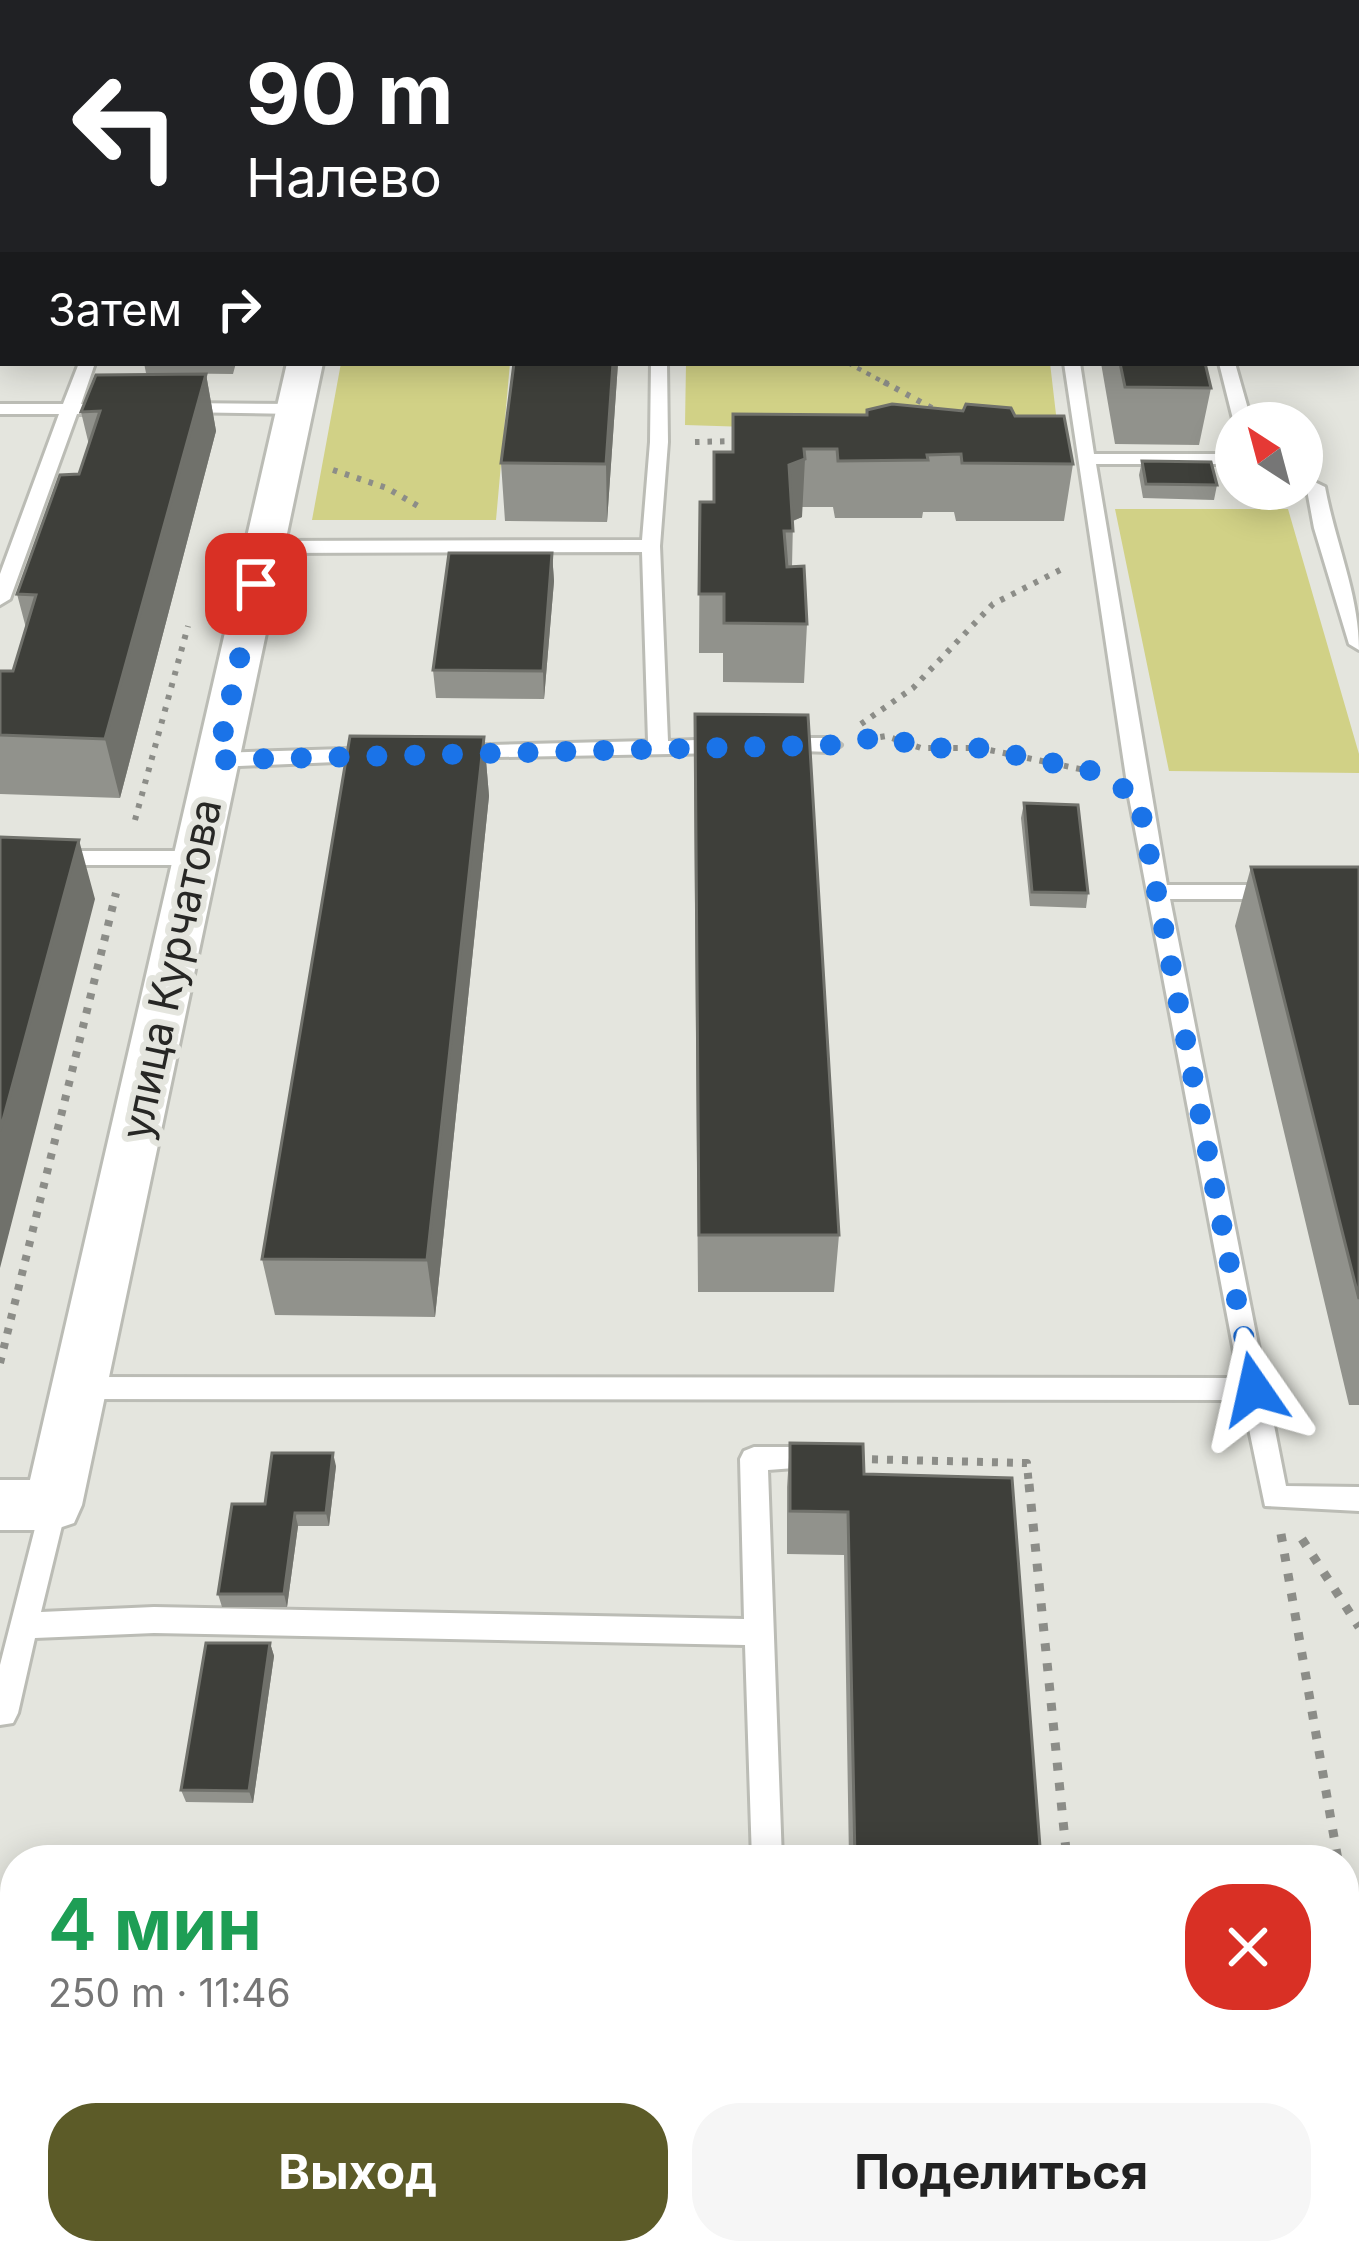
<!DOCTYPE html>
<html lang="ru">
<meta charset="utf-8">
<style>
body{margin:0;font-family:Inter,sans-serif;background:#f6f6f6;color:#222;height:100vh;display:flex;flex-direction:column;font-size:45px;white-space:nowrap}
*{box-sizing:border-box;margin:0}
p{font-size:39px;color:#767676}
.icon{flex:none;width:66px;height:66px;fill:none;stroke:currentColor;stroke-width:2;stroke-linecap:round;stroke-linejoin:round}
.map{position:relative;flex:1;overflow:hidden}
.side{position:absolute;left:0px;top:1845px;width:1359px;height:420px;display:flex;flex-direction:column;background:#fff;border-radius:48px 48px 0 0;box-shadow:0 6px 30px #0003}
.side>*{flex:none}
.hud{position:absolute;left:0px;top:0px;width:1359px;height:366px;box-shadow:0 6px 30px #0003;background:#202124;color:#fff;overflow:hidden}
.needle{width:78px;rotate:324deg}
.controls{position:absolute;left:1215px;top:402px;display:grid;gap:24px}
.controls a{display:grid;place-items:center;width:108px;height:108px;border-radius:50%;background:#fff;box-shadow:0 6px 30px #0003;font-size:60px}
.pin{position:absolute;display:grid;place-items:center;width:102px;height:102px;color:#fff;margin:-51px;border-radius:24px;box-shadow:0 6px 18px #0006}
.me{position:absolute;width:132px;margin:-66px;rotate:349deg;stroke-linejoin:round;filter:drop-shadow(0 0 9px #0008)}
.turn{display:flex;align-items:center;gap:42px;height:252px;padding:0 48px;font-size:54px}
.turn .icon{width:156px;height:156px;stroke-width:2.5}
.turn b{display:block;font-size:84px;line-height:102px}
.then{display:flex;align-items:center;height:114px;padding:0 48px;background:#0003;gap:24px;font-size:45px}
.round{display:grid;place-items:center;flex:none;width:126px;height:126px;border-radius:48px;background:#f6f6f6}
.headline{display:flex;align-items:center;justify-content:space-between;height:204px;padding:0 48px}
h1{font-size:72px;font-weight:700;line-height:90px;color:#1e9e55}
.primary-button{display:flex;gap:24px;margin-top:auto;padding:24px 48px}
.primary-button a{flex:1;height:138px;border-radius:48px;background:#5c5b28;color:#fff;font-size:48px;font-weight:700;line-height:138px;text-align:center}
.primary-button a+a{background:#f6f6f6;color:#222}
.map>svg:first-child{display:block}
.green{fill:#d1d186}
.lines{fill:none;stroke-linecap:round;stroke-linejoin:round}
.lane-casing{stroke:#bbbcb5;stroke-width:6}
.street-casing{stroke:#bbbcb5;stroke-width:6}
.path-far3{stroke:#8c8d88;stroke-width:4.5;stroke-dasharray:4.5 6;stroke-linecap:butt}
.path-far2{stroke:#8c8d88;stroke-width:6;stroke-dasharray:4.5 8;stroke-linecap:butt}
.path-far1{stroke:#8c8d88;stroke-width:8;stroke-dasharray:6 9;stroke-linecap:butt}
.path{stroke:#8c8d88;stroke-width:9;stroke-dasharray:8 12;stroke-linecap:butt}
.lane{fill:#fff;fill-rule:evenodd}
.street{fill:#fff;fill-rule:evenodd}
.wall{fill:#91928c}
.shaded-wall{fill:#70716b}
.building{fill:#3e3f3a;stroke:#70716b;stroke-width:3}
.route{stroke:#1a73e8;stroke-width:21;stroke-dasharray:0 37.8}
.labels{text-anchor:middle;stroke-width:12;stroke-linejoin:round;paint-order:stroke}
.street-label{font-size:42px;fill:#272725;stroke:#e4e5de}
</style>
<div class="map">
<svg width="1359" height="2265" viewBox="0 0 1359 2265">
<rect width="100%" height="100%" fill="#e4e5de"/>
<!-- green -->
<path class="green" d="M412,0h711l1,3h-713z
M341,363h169l-14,157h-184z
M686,363h364l7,60 -75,11 -297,-9z
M1115,509h173l71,245v19l-190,-2z"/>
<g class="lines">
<defs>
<path id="lane" d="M1139,0h14l1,3h-14z
M0,199h3v10h-3z
M79,363h16l-14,41h31l9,5 -9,5h-35l-67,185 -10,6v-31l59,-160h-59v-10h63z
M651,363h16l1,79 -8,104 8,195 56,-2 10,7 -10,7 -278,5 -3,-5 10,-7 195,-5 -6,-189 -378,1 -9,-6 9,-6 378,-1 8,-98z
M1064,363h16l14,91h142v10h-140l71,421h106l11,7 -11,7h-103l116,587 73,1v24l-94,-5 -22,-106 -1165,-1 -9,-3 -4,-8 4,-8 9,-3 1161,1 -110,-581z
M1219,363h16l17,60h-18z
M182,403l113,1 9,5 -9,5 -119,-2v-8z
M1302,476l23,11c10,55 34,107 34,163l-10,-6 -35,-116 -7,-38 -5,-2z
M777,738h54l10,7 -10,7 -61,-2v-10z
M377,748l7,2v10l-167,7 -10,-7 10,-7z
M0,851h195l11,7 -11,7h-195z
M754,1447h57l10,3 4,8 -4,8 -53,4 14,390h-30l-7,-215 -591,-12 -119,5 -17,75 -5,10 -13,2v-60l43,-168 10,-4 10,4 4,8 -26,107 113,-5 590,12 -4,-160 4,-8z"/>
<path id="street" d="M372,0h28v3h-28z
M1356,112h3v18h-3z
M287,363h36l-241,1142 -8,18 -21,7h-53v-50h30z"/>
</defs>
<!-- lane casing -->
<use href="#lane" class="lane-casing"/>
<!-- street casing -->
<use href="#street" class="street-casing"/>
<!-- path-far3 -->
<path class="path-far3" d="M467,0l29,3
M714,0l10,3
M579,3l6,-3
M848,363l41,22"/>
<!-- path-far2 -->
<path class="path-far2" d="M884,382l55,30
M695,442l45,-1
M333,470l54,18 31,18
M861,724l52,-36 80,-84 73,-37
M868,739l18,-3 35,12h59l114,24
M135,820l53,-194"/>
<!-- path-far1 -->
<path class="path-far1" d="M0,1363l116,-470
M857,1459l170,4 2,24"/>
<!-- path -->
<path class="path" d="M1029,1484l38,376
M1281,1534l57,326
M1302,1539l57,88
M1344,1892l15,86
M1202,2250l31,13 116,-5 10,7"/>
<!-- lane -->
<use href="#lane" class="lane"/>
<!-- street -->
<use href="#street" class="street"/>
</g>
<!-- wall -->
<path class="wall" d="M0,0h50l1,2h67l1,-2h166v3h-282v68h-3z
M1278,0h81v78l-3,-1v-74h-78z
M0,108h3v83h-3z
M144,363h92l-3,11 -87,-1z
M618,363l-11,159 -102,-1 -4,-58z
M1101,363h104l6,25 -12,57 -84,-1z
M206,374l10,57 -96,367 -120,-4v-123h13l13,-43 -9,-34 62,-120 10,-29 -8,-33z
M1015,416l58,48 -9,57h-108l-2,-9h-31l-1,6h-87l-2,-11h-31v10l-9,4 -1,46 15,57 -3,59 -81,-1v-29h-24l1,-151h13l19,-50z
M1142,461l75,24 -3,15 -71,-2 -4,-23z
M552,553l2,28 -10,118 -108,-1 -3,-28z
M484,737l5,59 -54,521 -160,-2 -13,-56z
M694,774l145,461 -5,57h-136z
M1024,803l64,90 -2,15 -56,-2 -9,-88z
M1251,867h108v538h-10l-114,-479z
M790,1443l74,31 177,386h-192l-5,-305 -57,-1v-67z
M336,1466l-7,60h-31l-11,81h-65l-4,-13 47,-90z
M270,1643l4,13 -21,147 -67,-1 -5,-12z"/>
<!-- shaded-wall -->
<path class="shaded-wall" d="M1359,23v42l-3,12v-40z
M613,363h5l-11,159 -1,-58z
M206,374l10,57 -96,367 -15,-59z
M805,459l-3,58 -15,6 2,-58z
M552,553l2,28 -10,118 -1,-28z
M484,737l5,59 -54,521 -8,-57z
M79,840l16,59 -95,369v-137z
M333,1453l3,13 -7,60 -3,-13z
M295,1513l3,13 -11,81 -3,-13z
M270,1643l4,13 -21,147 -4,-12z"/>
<!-- building -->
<path class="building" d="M0,0h39l-1,2h80l1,-2h152l-1,3h-267v33h-3z
M1311,0h48v22l-3,-1v-18h-38z
M0,108h3v39h-3z
M514,363h99l-7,101 -105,-1z
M1120,363h85l6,25 -86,-1z
M206,374l-101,365 -105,-4v-64h13l23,-76 -19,-1 43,-119 19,-1 21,-63 -19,1 15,-37z
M892,404l71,7 3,-7 45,4 4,8h49l9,48 -111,-1 -1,-9 -34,1 1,5 -90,1 -1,-12h-33l1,10 -16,6 4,66h-9l3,36 17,-1 3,58 -83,-1v-29h-25l1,-92h14v-50h19v-38l134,1v-5z
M1142,461l69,1 6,23 -71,-1z
M449,553h103l-9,118 -110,-1z
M695,714l113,1 31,520h-140z
M350,736l134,1 -57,523 -165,-1z
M1024,803l54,2 10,88 -56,-1z
M0,837l79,3 -79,291z
M1251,867h108v432z
M790,1443l73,1 1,30 148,4 29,382h-186l-7,-348 -58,-1z
M272,1453h61l-7,60h-31l-11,81h-66l14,-90h33z
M206,1643h64l-21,148 -68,-1z"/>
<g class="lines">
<!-- route -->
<path class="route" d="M256,584l-39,176 613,-15 56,-9 35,12h59l112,23 46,26 116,592"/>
</g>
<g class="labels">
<!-- street labels -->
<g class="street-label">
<text transform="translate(171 969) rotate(-78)" y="15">улица Курчатова</text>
</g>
</g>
</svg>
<div class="controls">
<a><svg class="needle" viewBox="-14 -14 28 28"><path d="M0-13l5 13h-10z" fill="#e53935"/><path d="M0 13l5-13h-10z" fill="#767676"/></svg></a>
</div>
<div class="pin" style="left:256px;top:584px;background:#d93025"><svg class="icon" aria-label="arrive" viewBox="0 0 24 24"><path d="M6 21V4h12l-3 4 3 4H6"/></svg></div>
<svg class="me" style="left:1254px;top:1389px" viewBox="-20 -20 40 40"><path d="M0-17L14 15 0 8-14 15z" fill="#1a73e8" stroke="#fff" stroke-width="4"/></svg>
<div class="hud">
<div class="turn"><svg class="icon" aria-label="left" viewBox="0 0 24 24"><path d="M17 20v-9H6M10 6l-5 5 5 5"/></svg><div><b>90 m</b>Налево</div></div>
<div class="then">Затем<svg class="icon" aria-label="right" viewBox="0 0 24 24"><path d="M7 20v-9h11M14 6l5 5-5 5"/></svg></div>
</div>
<section class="side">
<div class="headline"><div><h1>4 мин</h1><p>250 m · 11:46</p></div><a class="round" style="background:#d93025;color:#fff"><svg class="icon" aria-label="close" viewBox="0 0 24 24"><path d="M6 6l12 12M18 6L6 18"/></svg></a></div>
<div class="primary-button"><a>Выход</a><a>Поделиться</a></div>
</section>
</div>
